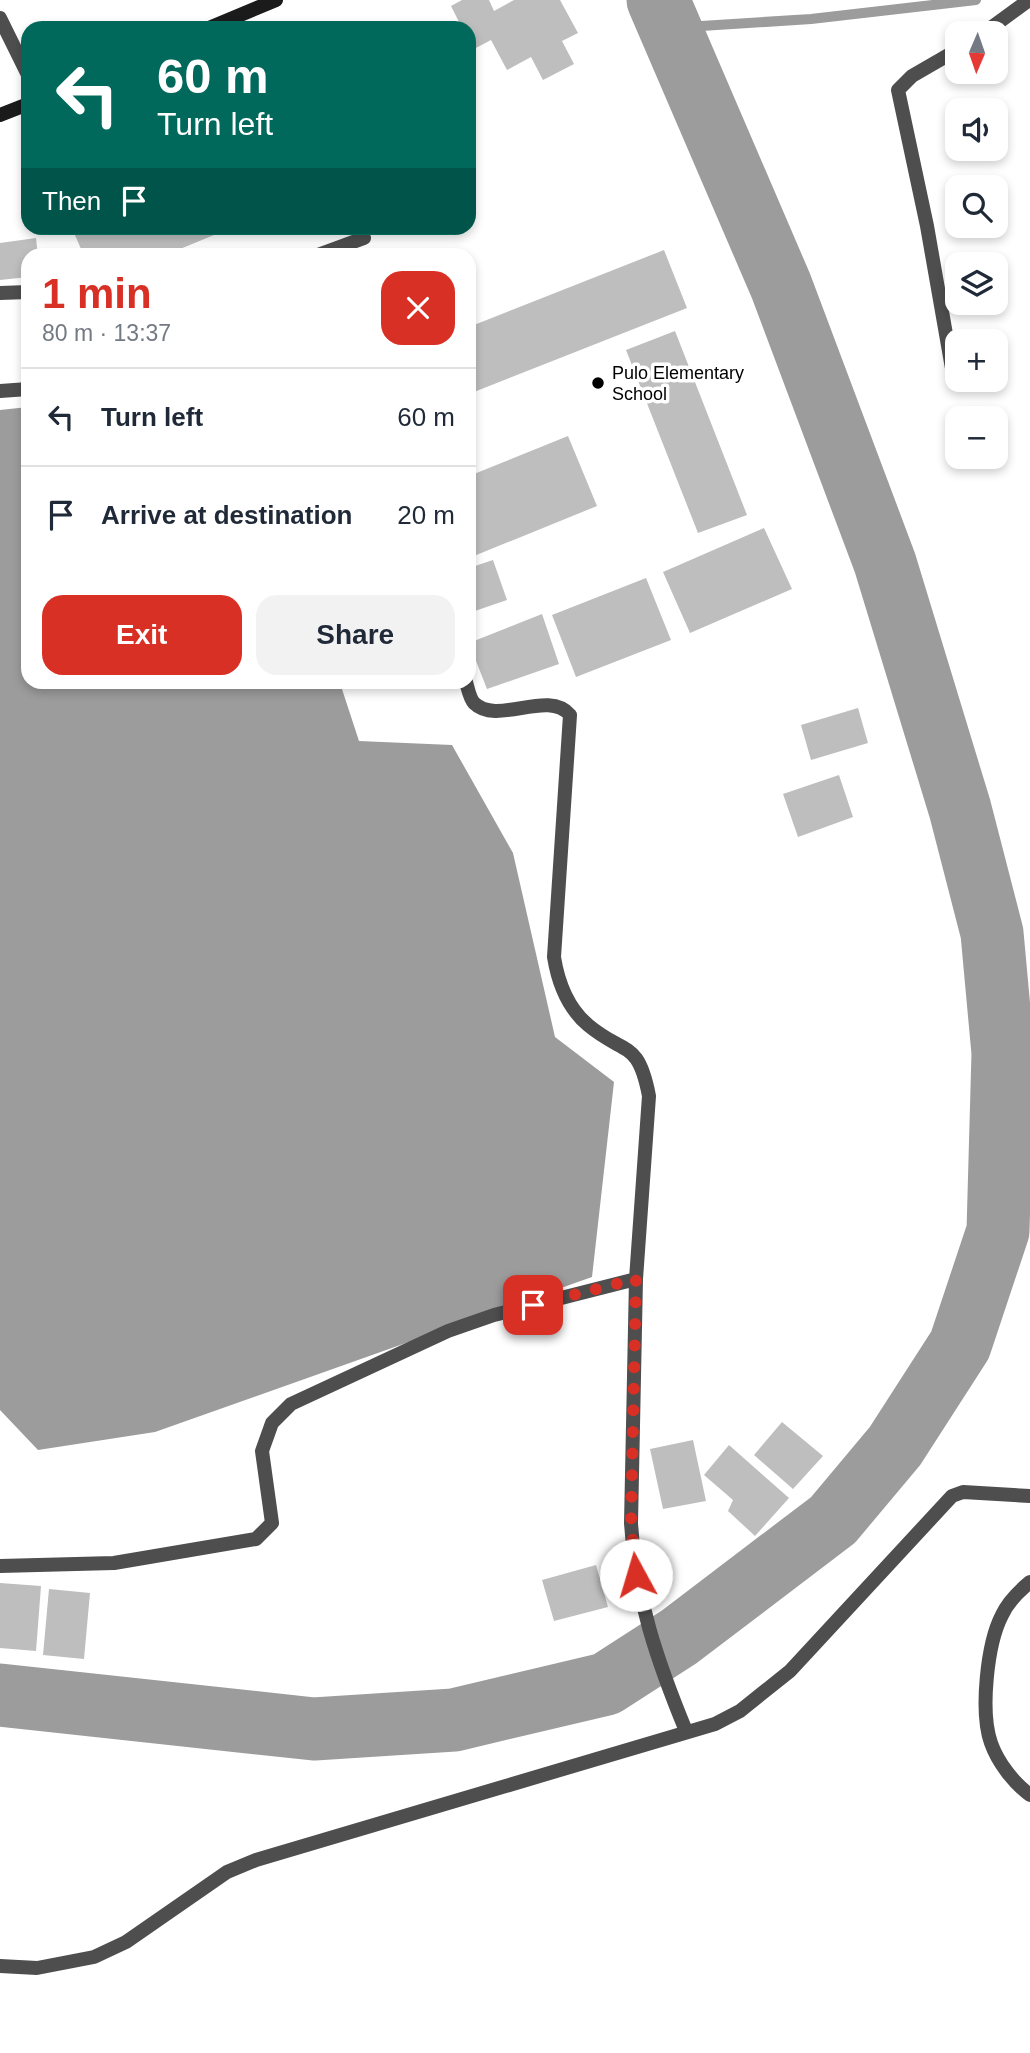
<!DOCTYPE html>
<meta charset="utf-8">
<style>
body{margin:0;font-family:Arial,sans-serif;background:#f2f2f3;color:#1f2937;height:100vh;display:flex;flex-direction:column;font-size:26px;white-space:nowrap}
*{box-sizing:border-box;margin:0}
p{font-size:23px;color:#747a83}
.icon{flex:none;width:38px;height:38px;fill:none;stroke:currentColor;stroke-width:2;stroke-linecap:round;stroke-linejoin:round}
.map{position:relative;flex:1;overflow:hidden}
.panel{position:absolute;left:21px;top:248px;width:455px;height:441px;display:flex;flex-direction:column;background:#fff;border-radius:21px;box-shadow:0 4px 10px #0003}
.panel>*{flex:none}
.hud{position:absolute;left:21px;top:21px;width:455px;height:214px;border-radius:21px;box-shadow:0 4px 10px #0003;background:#00695c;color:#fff;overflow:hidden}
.needle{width:46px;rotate:182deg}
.buttons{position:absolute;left:945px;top:21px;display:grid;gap:14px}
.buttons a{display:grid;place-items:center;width:63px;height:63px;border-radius:14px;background:#fff;box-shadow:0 4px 10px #0003;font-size:35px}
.pin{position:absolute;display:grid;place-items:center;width:60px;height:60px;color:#fff;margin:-30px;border-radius:14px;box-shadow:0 4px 10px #0006}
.me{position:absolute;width:77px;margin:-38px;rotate:354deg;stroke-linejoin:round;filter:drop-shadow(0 0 5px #0008)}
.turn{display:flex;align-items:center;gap:24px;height:147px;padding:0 21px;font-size:32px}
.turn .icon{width:91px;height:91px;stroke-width:2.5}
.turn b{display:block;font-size:49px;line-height:60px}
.then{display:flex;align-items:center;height:66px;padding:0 21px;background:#0003;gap:14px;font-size:26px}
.round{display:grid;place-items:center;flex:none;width:74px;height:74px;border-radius:21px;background:#f2f2f3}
.overview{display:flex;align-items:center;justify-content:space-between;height:119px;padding:0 21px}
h1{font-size:42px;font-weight:700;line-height:52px;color:#d93025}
.action{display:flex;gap:14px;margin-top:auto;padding:14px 21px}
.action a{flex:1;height:80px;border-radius:21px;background:#d93025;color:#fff;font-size:28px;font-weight:700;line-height:80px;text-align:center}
.action a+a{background:#f2f2f3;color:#1f2937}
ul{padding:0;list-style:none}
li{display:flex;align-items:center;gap:21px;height:98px;padding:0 21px;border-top:2px solid #e0e1e3}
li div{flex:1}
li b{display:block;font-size:26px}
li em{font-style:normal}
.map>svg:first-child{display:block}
.water{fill:#9c9c9c}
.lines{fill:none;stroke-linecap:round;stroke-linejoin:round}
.stream{stroke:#9c9c9c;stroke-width:10}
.river{stroke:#9c9c9c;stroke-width:63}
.building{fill:#bebebe}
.service{stroke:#4e4e4e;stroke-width:14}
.minor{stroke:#4e4e4e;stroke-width:14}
.secondary{stroke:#1b1b1b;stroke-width:14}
.route{stroke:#d93025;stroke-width:12;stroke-dasharray:0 21.6}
.poi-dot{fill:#000;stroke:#fff;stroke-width:2.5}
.labels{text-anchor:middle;stroke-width:7;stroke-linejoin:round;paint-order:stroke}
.poi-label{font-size:18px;fill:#000;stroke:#fff;text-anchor:start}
</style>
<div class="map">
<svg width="1030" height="2053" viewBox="0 0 1030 2053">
<rect width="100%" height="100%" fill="#fff"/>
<!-- water -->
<path class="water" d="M28,407v275l312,1 19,58 93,4 61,108 42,184 59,45 -22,195 -437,155 -117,18 -38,-40v-1000z"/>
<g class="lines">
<!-- stream -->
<path class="stream" d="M670,28l141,-9 165,-19"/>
<!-- river -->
<path class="river" d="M0,1695l314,34 140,-9 152,-36 73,-47 154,-117 62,-74 65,-101 38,-114 5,-178 -11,-120 -32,-124 -75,-246 -104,-277 -123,-286"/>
</g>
<!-- building -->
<path class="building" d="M462,0h27l5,11 20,-11h46l18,33 -16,8 12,23 -31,16 -12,-23 -24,13 -16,-30 -17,9 -5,-9v-12h-7l-11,-22z
M72,228h159l-68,28h-79z
M36,238l2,18h-10v21l-28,3v-37z
M664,250l23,58 -218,86v-67z
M675,331l72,184 -49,18 -72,-183z
M568,436l29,70 -128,52v-82z
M764,528l28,61 -102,44 -27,-61z
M493,560l14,40 -38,13v-45z
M646,578l25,62 -95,37 -24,-62z
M542,614l17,50 -72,25 -18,-46z
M858,708l10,35 -57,17 -10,-35z
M839,775l14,42 -55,20 -15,-43z
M782,1422l41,34 -30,33 -39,-34z
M693,1440l13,61 -43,8 -13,-60z
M729,1445l60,53 -34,38 -27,-25 5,-11 -29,-25z
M596,1565l12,42 -54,14 -12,-41z
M0,1583l41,3 -5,65 -36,-3z
M49,1589l41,4 -6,66 -41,-4z"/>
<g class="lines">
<!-- service -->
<path class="service" d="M0,18l28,57"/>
<!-- minor -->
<path class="minor" d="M984,33l45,-33
M315,256l49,-18
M0,293l28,-1
M953,374l-26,-148 -29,-136 14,-14 45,-26
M0,391l28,-2
M466,682c2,7 4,17 8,21 23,23 74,-14 96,12l-16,242c4,25 14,51 34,68 37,31 50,14 61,71l-13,183
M0,1566l114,-3 142,-24 16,-16 -10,-72 10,-28 19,-19 157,-73 46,-16 142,-36 -5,244c4,74 27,140 55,208
M1030,1582c-11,9 -22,20 -28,33 -15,29 -22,97 -11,128 7,20 23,40 39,52
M0,1966l37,2 57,-11 32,-15 101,-70 29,-12 459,-136 25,-13 50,-40 162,-175 11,-4 67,4"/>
<!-- secondary -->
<path class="secondary" d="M209,28l67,-28
M0,115l28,-11"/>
</g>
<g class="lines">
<!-- route -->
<path class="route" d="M533,1305l103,-26 -5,244 5,52"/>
</g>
<!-- markers -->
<circle class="poi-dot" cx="598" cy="383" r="7"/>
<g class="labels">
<!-- poi labels -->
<g class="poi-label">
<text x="612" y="379">Pulo Elementary<tspan x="612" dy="21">School</tspan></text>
</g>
</g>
</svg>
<div class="buttons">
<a><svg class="needle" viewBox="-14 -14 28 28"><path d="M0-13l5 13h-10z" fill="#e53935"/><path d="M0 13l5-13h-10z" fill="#747a83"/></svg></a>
<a><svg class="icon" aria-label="sound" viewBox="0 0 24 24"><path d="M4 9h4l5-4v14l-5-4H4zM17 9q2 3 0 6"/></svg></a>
<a><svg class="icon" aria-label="search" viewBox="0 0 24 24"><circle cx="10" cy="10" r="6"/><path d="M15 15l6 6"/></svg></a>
<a><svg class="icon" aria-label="layers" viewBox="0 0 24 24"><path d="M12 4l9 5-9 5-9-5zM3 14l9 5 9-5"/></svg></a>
<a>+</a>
<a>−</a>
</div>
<div class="pin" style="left:533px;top:1305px;background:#d93025"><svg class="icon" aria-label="arrive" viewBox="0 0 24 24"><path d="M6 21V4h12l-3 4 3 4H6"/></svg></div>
<svg class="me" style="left:636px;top:1575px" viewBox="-20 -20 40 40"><circle r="19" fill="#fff"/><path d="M0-13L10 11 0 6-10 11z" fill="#d93025"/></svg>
<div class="hud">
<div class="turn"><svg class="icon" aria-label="left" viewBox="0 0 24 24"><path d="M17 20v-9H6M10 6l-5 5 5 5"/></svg><div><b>60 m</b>Turn left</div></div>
<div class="then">Then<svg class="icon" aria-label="arrive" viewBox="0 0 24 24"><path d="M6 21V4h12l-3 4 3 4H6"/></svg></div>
</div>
<section class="panel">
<div class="overview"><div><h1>1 min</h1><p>80 m · 13:37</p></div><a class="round" style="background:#d93025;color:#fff"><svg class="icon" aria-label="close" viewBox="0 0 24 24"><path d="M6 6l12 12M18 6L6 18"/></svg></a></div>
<ul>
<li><svg class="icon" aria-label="left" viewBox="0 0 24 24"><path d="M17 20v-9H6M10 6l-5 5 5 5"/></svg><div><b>Turn left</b></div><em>60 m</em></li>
<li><svg class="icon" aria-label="arrive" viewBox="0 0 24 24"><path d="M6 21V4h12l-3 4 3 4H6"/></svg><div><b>Arrive at destination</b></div><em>20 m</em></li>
</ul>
<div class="action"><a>Exit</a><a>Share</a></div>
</section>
</div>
